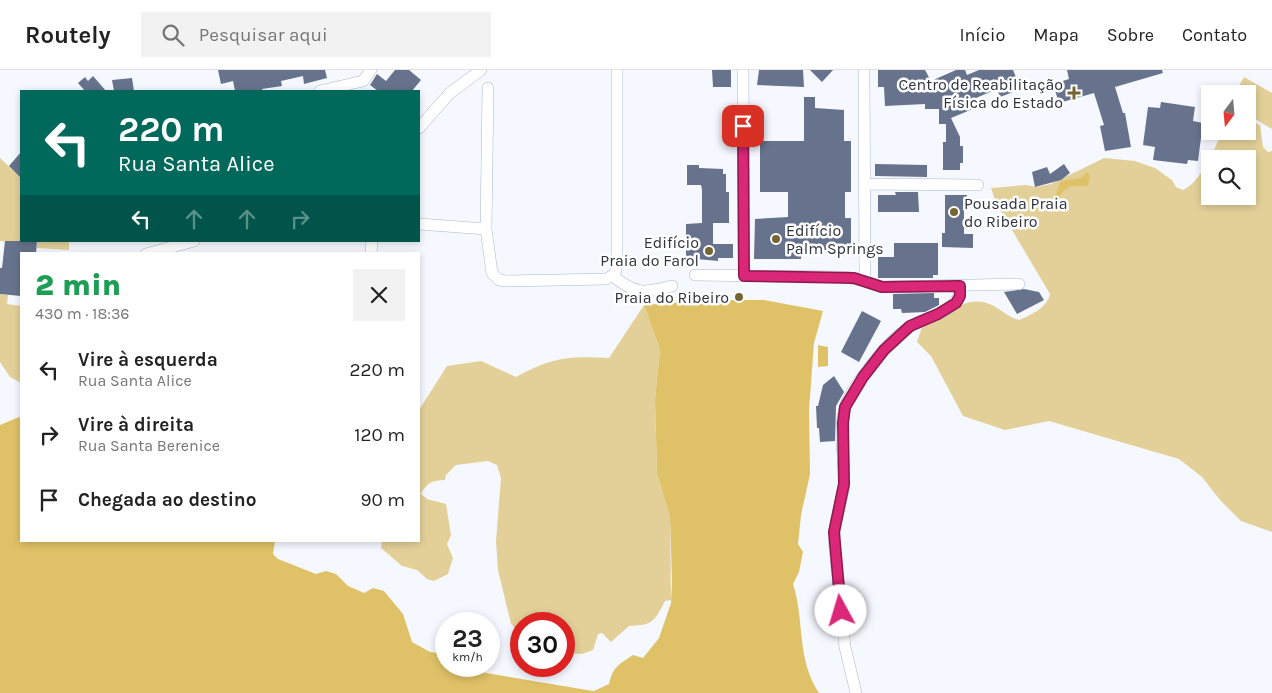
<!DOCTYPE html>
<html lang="pt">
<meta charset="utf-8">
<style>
body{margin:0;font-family:Karla,sans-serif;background:#f2f2f2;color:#222;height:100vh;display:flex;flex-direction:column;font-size:19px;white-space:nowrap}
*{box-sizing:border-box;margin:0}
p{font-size:16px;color:#767676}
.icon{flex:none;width:28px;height:28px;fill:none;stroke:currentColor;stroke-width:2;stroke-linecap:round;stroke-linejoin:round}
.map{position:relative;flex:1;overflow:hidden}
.side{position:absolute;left:20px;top:182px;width:400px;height:290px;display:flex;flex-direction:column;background:#fff;border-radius:0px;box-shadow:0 2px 8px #0003}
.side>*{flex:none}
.hud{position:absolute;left:20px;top:20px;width:400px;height:152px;border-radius:0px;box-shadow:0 2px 8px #0003;background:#00695c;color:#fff;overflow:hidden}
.needle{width:32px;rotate:196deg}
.tools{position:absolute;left:1201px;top:15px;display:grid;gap:10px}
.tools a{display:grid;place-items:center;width:55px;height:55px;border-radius:0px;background:#fff;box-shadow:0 2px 8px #0003;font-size:25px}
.speed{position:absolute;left:435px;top:542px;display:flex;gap:10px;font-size:25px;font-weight:700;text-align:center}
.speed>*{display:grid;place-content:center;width:65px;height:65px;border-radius:50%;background:#fff;box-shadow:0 2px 8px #0003;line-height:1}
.speed small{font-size:12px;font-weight:400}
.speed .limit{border:8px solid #d22;background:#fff;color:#111}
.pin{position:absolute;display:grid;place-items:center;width:42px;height:42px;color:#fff;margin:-21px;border-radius:10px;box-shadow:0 2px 8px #0006}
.me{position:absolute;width:55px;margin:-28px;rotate:354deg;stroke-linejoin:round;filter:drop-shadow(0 0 4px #0008)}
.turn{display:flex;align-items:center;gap:18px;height:105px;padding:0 15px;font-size:22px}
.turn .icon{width:65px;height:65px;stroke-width:2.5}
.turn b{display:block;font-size:35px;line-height:42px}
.lanes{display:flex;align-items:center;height:48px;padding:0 15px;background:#0003;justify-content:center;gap:25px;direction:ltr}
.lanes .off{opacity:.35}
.round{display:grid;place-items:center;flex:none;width:52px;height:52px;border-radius:0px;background:#f2f2f2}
.summary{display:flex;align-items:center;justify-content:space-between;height:85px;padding:0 15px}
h1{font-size:30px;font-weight:800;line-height:38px;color:#1e9e55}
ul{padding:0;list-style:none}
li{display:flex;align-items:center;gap:15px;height:65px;padding:0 15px}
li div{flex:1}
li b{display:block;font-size:19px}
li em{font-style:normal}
header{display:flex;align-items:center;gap:30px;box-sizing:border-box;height:70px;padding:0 25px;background:#fff;border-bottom:1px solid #e0e0e0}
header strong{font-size:24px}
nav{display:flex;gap:28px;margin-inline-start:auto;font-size:18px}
.search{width:350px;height:45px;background:#f2f2f2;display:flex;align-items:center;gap:12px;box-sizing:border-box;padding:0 18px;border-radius:0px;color:#767676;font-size:19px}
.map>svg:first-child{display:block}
.green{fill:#e3d099;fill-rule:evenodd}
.water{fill:#dfc167}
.building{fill:#67738c}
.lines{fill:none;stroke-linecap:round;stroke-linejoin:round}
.street-casing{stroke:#a9b7d2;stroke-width:12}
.street{stroke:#fff;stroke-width:11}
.route-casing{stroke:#8e194d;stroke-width:12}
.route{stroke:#db2777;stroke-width:9}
.poi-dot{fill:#756532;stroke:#fff;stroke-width:2}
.labels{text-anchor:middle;stroke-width:5;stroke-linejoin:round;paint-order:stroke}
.poi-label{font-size:16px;fill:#2e333e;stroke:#fff;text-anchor:end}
</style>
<header>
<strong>Routely</strong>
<div class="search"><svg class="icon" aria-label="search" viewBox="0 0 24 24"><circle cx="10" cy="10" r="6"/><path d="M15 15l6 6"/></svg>Pesquisar aqui</div>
<nav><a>Início</a><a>Mapa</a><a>Sobre</a><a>Contato</a></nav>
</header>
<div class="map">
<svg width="1272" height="623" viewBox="0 0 1272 623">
<rect width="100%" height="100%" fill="#f5f8fe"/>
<!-- green -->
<path class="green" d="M1244,7l28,16v36l-24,-14v-21h-14z
M1248,50l12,5 3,22 5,5 4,-1v381l-31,-11 -21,-21 -18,-23 -23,-18 -130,-38 -44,9 -42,-14 -32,-60 -14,-14 5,-15c24,-9 42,-35 70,-22 10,5 16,12 27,15 12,-5 28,-12 31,-26l-54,-91 -5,-15 35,-3 11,2 14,-3 53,-26 31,3 20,7 17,12 4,7 7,3c16,-6 33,-42 39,-59h26zM1210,89h38v37h-38z
M0,88l21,20v65l-21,-2z
M37,171h32v9l-32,-2z
M0,224l8,1 -1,9 14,2v77l-11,-6 -10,-15z
M644,235l16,45 -5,49 2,75 13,43 1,83 -6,1c-11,21 -12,24 -36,25l-18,16 -9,-9 -4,1 -5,16 -11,4 -17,-1 -1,-29h-43v9l-10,-9 -13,-54 -2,-29 5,-63 -4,-13 -9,-4 -32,4 -10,10 -1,5c-12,0 -19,3 -24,14l6,5 19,5 5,31 -4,9 6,14 -5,16 -14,7 -7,-2 -10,-9 -15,-4 -21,-18 1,-7h37v-131l28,-44 34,-5 35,16c37,-20 52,-21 93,-19z"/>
<!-- water -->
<path class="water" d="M1087,102l3,4 -2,10h-18l-8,6 -8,17h-12l1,-3c14,1 12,-16 18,-25l20,-3z
M709,230h55l59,11 -9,32 -5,67 1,64 -9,41 -3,29 5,8 -4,20 -6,12c12,37 3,74 26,109h-819v-268l19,-8 2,2v122h254l-2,13 5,5 38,15 10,-3 10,3 12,12 16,7 9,-5 11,3 19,23 9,28 18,10 16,2v12h23l17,7 101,17 7,1 15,-7c4,-17 9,-19 24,-29l10,3 16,-20 12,-35 1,-20 -2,-66 -13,-43 -2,-75 5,-49 -16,-45z
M818,275l10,2v19l-10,1z"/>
<!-- building -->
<path class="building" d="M218,0h107l2,8 -23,6 -1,-8 -22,5 1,5 -20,3 1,2h-28l-2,-10 -12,3z
M395,0h14l12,10 -9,11h-34l-8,-6 7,-11 9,7z
M712,0h19v17h-18z
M759,0h44l1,17 -47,-2z
M810,0h23l-11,12z
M878,0h47l6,11 25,-11h9l2,5 12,-5h34l8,19 -21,8 -3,-8 -21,9 4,8 -29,12 9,19v9h3v17h-3v7h-17v-28h3v-18h-7v-15h-14v-5l-40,2 -1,-19h-6z
M1067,0h95l1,3 -48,14 8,26h2l6,34 -26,4 -5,-25 4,-1 -10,-32 -35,10 -6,-19 16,-5z
M93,6l13,15h-21l-7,-8 7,-6 3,4z
M132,8l2,13h-20l-2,-11z
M804,27h11v11l29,2v31h7v51h-6v26h6v28h-20v4h-30v9h-47l1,-40 33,-2v-25h-28v-51h44z
M1161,32l34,5 -2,14 10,2 -5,38 -10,-1 -1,4 -34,-4 2,-13 -12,-2 5,-38 12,1z
M21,82v26l-12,-12z
M875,94l52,1v12l-52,-1z
M1064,94l6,9 -9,7 -26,7 -3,-15 15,-5 3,7z
M687,95h12v3l24,1v5h3v18h3v31h-16v21h20v14h-15v3l-32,-3v-34l16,-1v-33l-1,-5h-14z
M895,122h23l1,20h-41v-17h18z
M945,125h22v10h-3v29h9v14l-31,-1v-14h3z
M5,171h32l-1,13h-15v42l-21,-2v-26h2z
M894,173h44v32h-5v3h-55v-21h16z
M1024,219l15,3 5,8 -27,14 -13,-22z
M934,223v5h5v7l-14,7 -23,1 -1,-4h-8v-15z
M862,241l19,10 -22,41 -18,-10z
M834,306l10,16 -8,14 -1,35 -15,1 -1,-14h-2l-1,-22h2l5,-21z"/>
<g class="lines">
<defs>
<path id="street" d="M743,0l1,205
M864,0l1,211
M488,18l-2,141 6,44 7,7 7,1 100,-2 9,-5 2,-10v-194
M320,21l43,-10 8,-11
M419,58l31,-35 31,-23
M865,114l113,1
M419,154l67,5
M146,184l48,-13
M371,184l1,-13
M695,205l149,2 17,3 21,7 137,-3
M613,206c23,19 31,17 59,10
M856,623l-11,-46 -11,-107c0,-19 8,-37 10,-56 1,-24 -6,-52 1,-76 5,-17 18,-32 28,-45 10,-13 22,-26 35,-35 19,-13 52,-14 52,-42"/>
</defs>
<!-- street casing -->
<use href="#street" class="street-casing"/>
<!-- street -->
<use href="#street" class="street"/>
</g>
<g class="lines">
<defs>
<path id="route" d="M743,56l1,150 110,2 28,9 78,-1v10l-4,7 -18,11 -28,12 -26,24 -21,27 -18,30 -2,16 1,61 -10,48 7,79"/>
</defs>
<!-- route casing -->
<use href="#route" class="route-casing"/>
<!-- route -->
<use href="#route" class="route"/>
</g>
<!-- markers -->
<g class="poi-dot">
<path d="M1071.5 15.5h5v5h5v5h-5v5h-5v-5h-5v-5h5z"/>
<circle cx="954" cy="142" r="5"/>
<circle cx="776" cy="169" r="5"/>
<circle cx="709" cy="181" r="5"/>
<circle cx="739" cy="227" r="5"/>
</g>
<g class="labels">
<!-- poi labels -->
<g class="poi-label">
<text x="1063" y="20">Centro de Reabilitação<tspan x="1063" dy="18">Física do Estado</tspan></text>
<text x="964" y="139" text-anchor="start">Pousada Praia<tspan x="964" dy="18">do Ribeiro</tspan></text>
<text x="786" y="166" text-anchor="start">Edifício<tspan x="786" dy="18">Palm Springs</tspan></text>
<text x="699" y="178">Edifício<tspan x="699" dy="18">Praia do Farol</tspan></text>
<text x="729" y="233">Praia do Ribeiro</text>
</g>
</g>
</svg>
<div class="tools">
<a><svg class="needle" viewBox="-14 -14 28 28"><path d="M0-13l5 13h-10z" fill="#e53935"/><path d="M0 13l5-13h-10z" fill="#767676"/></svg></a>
<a><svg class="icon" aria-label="search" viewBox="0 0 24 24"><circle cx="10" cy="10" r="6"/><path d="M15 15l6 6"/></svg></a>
</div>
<div class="speed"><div>23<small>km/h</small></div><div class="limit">30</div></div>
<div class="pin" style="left:743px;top:56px;background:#d93025"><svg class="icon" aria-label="arrive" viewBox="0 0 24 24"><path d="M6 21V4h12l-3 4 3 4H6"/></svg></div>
<svg class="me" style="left:841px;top:541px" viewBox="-20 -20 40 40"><circle r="19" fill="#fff"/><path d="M0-13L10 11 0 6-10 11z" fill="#db2777"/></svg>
<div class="hud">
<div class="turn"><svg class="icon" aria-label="left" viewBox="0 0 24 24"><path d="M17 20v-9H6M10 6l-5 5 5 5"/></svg><div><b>220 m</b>Rua Santa Alice</div></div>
<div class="lanes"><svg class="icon" aria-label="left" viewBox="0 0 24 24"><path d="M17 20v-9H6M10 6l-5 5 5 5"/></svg><svg class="icon off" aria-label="ahead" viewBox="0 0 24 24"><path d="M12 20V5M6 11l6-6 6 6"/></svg><svg class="icon off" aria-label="ahead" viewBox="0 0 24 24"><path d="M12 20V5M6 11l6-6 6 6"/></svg><svg class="icon off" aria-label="right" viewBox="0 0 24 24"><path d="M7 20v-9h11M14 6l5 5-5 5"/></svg></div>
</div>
<section class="side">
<div class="summary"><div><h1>2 min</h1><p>430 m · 18:36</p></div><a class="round"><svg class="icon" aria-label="close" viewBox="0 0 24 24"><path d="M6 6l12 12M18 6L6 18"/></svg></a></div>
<ul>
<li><svg class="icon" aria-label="left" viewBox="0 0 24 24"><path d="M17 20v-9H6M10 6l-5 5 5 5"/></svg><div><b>Vire à esquerda</b><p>Rua Santa Alice</p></div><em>220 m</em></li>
<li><svg class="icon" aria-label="right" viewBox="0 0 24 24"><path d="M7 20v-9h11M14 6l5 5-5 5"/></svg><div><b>Vire à direita</b><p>Rua Santa Berenice</p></div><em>120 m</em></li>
<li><svg class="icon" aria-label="arrive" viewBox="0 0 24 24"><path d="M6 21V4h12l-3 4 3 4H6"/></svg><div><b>Chegada ao destino</b></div><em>90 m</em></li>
</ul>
</section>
</div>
